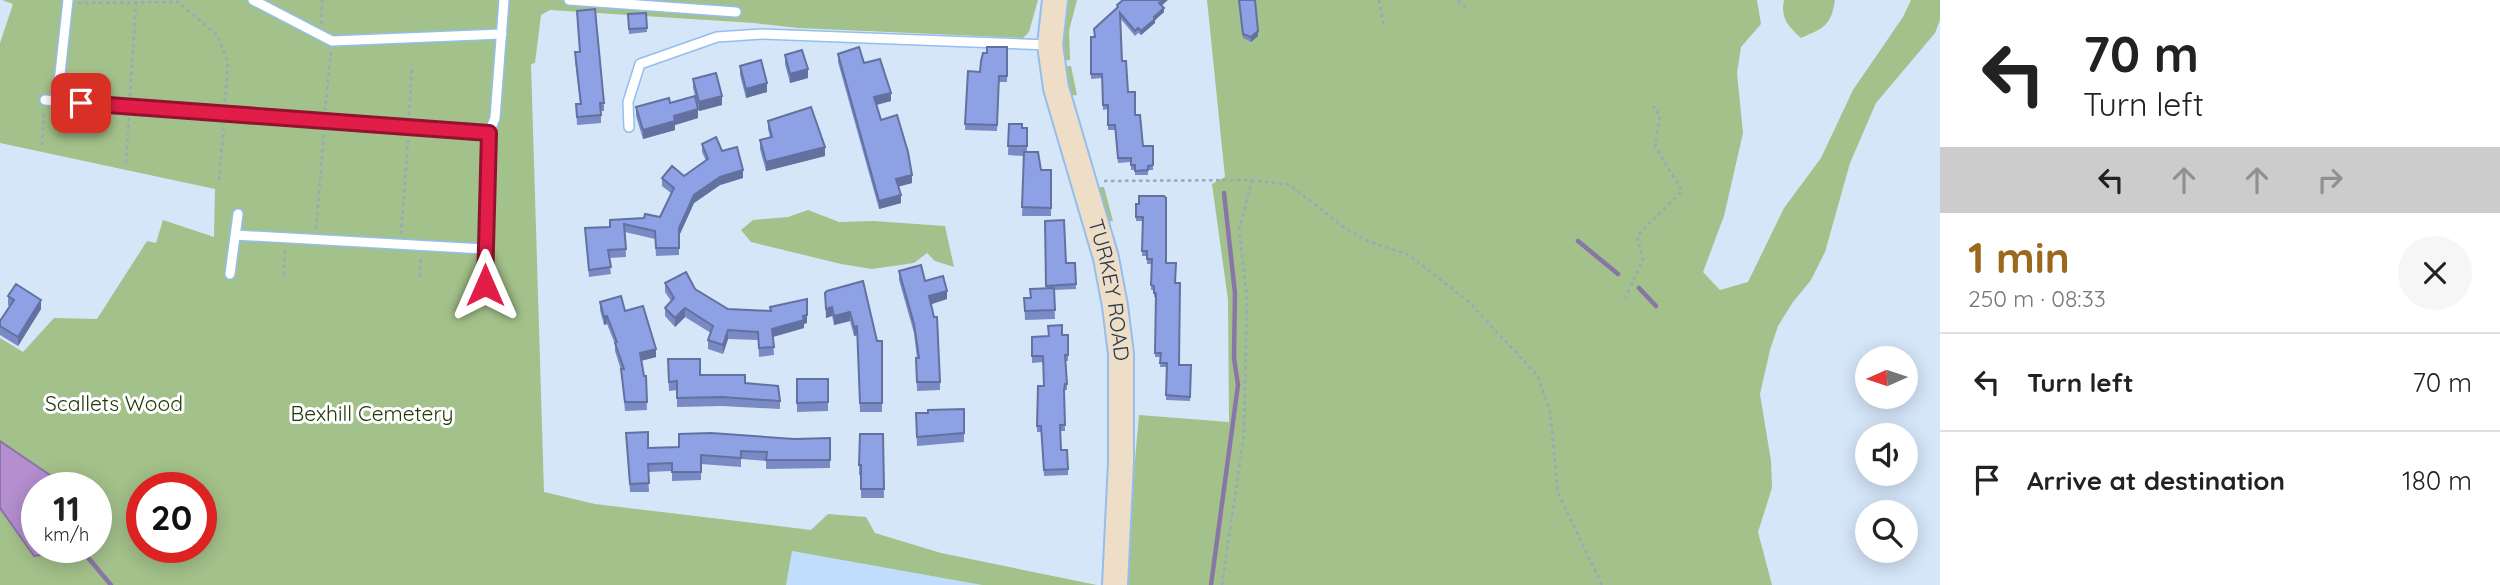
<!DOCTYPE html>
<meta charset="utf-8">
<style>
body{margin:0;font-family:Quicksand,sans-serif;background:#f6f6f6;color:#222;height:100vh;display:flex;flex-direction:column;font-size:26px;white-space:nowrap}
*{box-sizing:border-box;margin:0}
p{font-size:23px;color:#767676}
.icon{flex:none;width:38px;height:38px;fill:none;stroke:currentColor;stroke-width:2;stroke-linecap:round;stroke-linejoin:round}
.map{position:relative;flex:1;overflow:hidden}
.side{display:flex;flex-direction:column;background:#fff;width:560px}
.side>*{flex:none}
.banner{background:#fff;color:#222;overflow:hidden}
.needle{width:46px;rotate:267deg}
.buttons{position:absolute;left:1855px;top:346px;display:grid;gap:14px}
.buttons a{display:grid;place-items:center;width:63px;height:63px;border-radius:50%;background:#fff;box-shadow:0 4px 18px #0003;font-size:35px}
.speed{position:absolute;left:21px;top:472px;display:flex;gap:14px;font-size:35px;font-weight:700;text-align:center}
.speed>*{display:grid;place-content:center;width:91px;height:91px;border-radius:50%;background:#fff;box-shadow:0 4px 18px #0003;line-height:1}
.speed small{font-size:18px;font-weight:400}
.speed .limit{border:10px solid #d22;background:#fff;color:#111}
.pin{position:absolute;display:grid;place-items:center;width:60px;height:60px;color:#fff;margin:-30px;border-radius:14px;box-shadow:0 4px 10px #0006}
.me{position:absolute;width:77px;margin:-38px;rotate:0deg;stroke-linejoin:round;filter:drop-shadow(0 0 5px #0008)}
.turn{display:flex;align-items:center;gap:24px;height:147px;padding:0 28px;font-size:32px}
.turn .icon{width:91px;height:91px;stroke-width:2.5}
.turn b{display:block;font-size:49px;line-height:60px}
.lanes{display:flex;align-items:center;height:66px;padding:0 28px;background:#0003;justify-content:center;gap:35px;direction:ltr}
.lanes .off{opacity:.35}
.round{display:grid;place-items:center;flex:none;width:74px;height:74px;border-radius:37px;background:#f6f6f6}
.head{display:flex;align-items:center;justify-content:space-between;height:119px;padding:0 28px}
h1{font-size:42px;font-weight:700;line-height:52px;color:#9b681e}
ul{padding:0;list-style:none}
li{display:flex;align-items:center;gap:21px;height:98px;padding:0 28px;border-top:2px solid #e0e0e0}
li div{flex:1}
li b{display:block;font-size:26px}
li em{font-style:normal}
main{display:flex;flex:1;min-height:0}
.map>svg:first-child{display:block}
.built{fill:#c0ddfd}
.green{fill:#a3c18a;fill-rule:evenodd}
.water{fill:#b48ece;stroke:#8a75a7;stroke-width:2}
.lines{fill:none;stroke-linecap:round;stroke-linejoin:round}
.stream{stroke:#8a75a7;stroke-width:4.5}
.lane-casing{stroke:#93beed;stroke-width:12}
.secondary-casing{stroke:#93beed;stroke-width:28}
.path{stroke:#97a9bc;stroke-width:2.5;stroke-dasharray:3.5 3.5;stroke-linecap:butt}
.lane{stroke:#fff;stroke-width:9}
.secondary{stroke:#eeddc7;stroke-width:24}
.wall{fill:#798ac4}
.shaded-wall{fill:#6371a0}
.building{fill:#8da1e4;stroke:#6371a0;stroke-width:2}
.route-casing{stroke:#92132f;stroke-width:18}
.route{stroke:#e11d48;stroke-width:12}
.labels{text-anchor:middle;stroke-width:6;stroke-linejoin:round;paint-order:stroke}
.street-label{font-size:21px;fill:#283a4d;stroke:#fff}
.park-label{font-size:21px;fill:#213806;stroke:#fff}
</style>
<main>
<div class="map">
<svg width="1940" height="585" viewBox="0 0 1940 585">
<rect width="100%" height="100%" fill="#d5e6f9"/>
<!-- built -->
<path class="built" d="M792,551l190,34h-196z"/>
<!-- green -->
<path class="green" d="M2,0h1036l-9,32 -6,6 -225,-10 -44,-5 -204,-13 -9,5 -6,48 -4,1 13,428 51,12 216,26 17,-16 38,3 9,16 66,20 156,32h-115l-190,-34 -6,34h-786v-247l23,14 31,-34 43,1 50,-78 9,2 7,-23 51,17 1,-48 -215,-46v-100l13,-39zM37,488h59v60h-59zM142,488h59v60h-59z
M1062,0h15l-8,31 1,29 -11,1z
M1207,0h550l4,24 -20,23 -4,26 6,60 -19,83 -21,56 17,18 28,-8 36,-74 37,-50 32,-68 50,-73 8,-17h29v20l-5,13 -59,70 -26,60 -25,89 -14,28 -18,22 -15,24 -8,24 -10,44 11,67 1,27 -14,44 14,53h-648l15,-170 90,7 -1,-122 -16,-116 13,-7z
M1784,0h51c-4,26 -11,28 -34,38 -12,-11 -21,-20 -17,-38z
M1071,66l6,29 -10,1 -6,-29z
M1089,187h15l9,34 -13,2z
M808,210l31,12 34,-1 72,5 9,41 -19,-6 -8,-8 -13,10 -42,6 -31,-5 -90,-22 -10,-12 12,-10 35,-3z"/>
<!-- water -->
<path class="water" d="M0,441l69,47h-32v60h11l-7,7 -7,1 -34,-48z"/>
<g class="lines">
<!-- stream -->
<path class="stream" d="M1578,241l40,33
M1639,288l17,18
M80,548l31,37
M1211,585l27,-200 -4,-27 1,-65 -11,-100"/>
<defs>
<path id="lane" d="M68,0l-11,101 432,32 6,-15 9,-118
M253,0l79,41 170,-7
M569,0l167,12
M45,100l12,1
M629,127l-1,-25 12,-38 77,-27 45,-3 286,11
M235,235l249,14
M230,274l8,-60
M485,285l4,-152"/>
<g id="secondary">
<path id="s1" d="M1055,0l-5,45 6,43 50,170 9,48 6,48v108l-6,123"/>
</g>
</defs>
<!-- lane casing -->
<use href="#lane" class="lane-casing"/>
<!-- secondary casing -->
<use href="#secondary" class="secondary-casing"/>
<!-- path -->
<path class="path" d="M1379,0l5,27
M1458,0l8,8
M78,3l100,-1 39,33 11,27 -3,41
M321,24l1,-24
M130,96l6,-92
M325,111l6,-60
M409,115l3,-50
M42,145l2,-35
M126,163l3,-46
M219,180l5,-57
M1104,181l148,-1 38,5 56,44 24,13 39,13 60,47 68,73 13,35 8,83 44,92
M316,229l8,-98
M401,234l7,-94
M284,275l1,-27
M420,277l1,-21
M1625,299l18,-40 -6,-23 45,-45 -27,-45 5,-30 -7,-10
M1222,585l22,-151 3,-137 -8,-67 13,-50"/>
<!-- lane -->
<use href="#lane" class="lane"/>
<!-- secondary -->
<use href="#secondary" class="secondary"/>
</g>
<!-- wall -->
<path class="wall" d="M1239,0l19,36 -7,6 -8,-4z
M1117,5l45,1 2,6 -9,8v3l-14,12 -3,-2 -3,3 -15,-18 2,43 6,31 7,23 8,31h10v24h-5v5h-13v-5h-4v-8l-13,1 -3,-33h-7v-21l-5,1 -1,-32 -11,1v-42h3l23,-28z
M577,11l27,92v8h-3v12l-24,2 -1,-21h4l-5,-44v-8h5z
M646,13l1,19 -18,2 -1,-20z
M1007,47v35h-8l-2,49 -32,-1 3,-59 12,1 7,-19z
M838,54l26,9 27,38 -14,4 4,15 31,63 -14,4 3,16 -22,6 -41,-147z
M785,55l23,23 -18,5 -5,-19z
M740,66l27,26 -21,6 -6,-23z
M693,79l29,26 -23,6 -6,-23z
M670,103l28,15 -23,7v5l-32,9 -7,-23v-9z
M768,121l57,35 -59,15 -6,-22v-9l10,-3 -2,-8z
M1009,124l13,4h5v24l14,18h10v46h-29l2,-60 -16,-1z
M702,144l20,7 21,27 -23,7 -26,18 -15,33v19l-23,1 -1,-17 -30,-7 1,25 -17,1 2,16 -22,3 -4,-49 25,-1 50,-10 11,-24 -9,-7v-8l22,-2 22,-15 -4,-9z
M1136,204l40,79 3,82h12l-1,36 -24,-1 1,-33h-7l1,-10h-6l1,-60h-2v-7h-3l1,-26h-5v-8h-5l1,-35h-7z
M1045,221l21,42h9l1,26 -22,1 1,29 -30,1 -1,-22h6l16,-9z
M899,271l26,10 22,18 -16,5 9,78v8l-23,1 -1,-33h1l-3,-25 -15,-53z
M665,283l30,6 33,20 42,2v-4l37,16 -3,1v4l-31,9 1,18 -15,2 -1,-17 -30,-1 -5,15 -15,-5v-9l3,-7 -26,-16 -10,10 -10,-11v-8l6,-7 -6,-9z
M827,291l50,50h5v71h-22l-3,-77 -3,1 -4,-15 -16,4 -2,-9 -6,2 -1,-25z
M8,296l33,13 -23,37 -18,-11v-14l9,-15 -1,-1z
M600,302l25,9 31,46 -15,4 3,15h2l1,34 -22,1 -4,-41 -6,-19v-7l-8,-20 -3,1 -4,-15z
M1062,335l6,20v6h-2l1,29h-2l-1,6 1,35h-5l1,19 7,19v6l-24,1 -3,-44h-4v-6l7,-40 -1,-24 -11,1v-26z
M668,359l32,16 45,8 35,18v8l-58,-3 -45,1v-17l-8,1z
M797,379h31v32l-31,1z
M964,409v33l-47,4 -1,-33z
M626,433l22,15 31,-1 115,-8 36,-1v30l-64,1v-8l-25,-2v8l-40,-3v16l-29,1v-10l-24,1 1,20h-19z
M883,434l1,64h-23v-23h-2v-10z"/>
<!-- shaded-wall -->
<path class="shaded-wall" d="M1163,0h5l-9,8v-5z
M1164,8v4l-9,8v3l-14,12v-4z
M1258,31v5l-7,6v-5z
M808,69v9l-18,5v-9z
M767,83v9l-21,6v-9z
M891,93v8l-17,4v-8z
M722,96v9l-23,6v-9z
M698,109v9l-23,7v5l-32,9v-9l31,-14z
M825,147v9l-59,15v-9z
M743,170v8l-23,7 -26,18 -15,33v-8l15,-33 26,-18z
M912,175v8l-16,4v-8z
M901,195v8l-22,6v-8z
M947,291v8l-18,6v-9z
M807,299v24l-3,1v4l-32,9v-8z
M41,300v9l-23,37v-9z
M832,307v9l-6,2v-9z
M685,308v9l-10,10v-9z
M850,312v9l-16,4v-9z
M607,316v8l-3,1v-8z
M857,326v9l-3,1v-9z
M728,330v9l-5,15v-9z
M656,349v8l-16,4v-8z"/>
<!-- building -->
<path class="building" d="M1123,0h40l-4,3 5,5 -10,9 1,2 -14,12 -3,-3 -3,3 -15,-18 2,48h4l2,31h7v23h5l3,31h10v19l-5,1v4l-13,1v-6h-4v-7h-13l-3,-33h-7v-20h-5l-1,-31h-11v-37h4l-1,-8 24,-22 -1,-2z
M1239,0h16l3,31 -7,6 -8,-3z
M595,9l9,94h-4l1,12 -24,2 -1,-13h5l-6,-52h5l-3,-41z
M646,13l1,15 -18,1 -1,-15z
M859,47l5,16 16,-4 11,34 -17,4 7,23 16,-5 11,37 4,23 -16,4 5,16 -22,6 -41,-147z
M987,47h20v29h-8l-2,49 -32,-1 3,-53 12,1 1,-11 2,-8h4z
M802,50l6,19 -18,5 -5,-19z
M761,60l6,23 -21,6 -6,-23z
M716,73l6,23 -23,6 -6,-23z
M695,96l3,13 -24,7 1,5 -32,9 -7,-23 33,-9 1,5z
M811,107l14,40 -59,15 -6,-22 12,-3 -4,-16z
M1009,124h13v4h5v18h-19z
M716,137l6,14 15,-4 6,23 -23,7 -26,18 -15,33v20h-23l-1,-17 -31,-7 2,25 -18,1 3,17 -22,3 -4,-42 25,-1v-7l34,-2 1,-4 15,3 14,-29 -12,-10 10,-12 12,10 24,-17 -6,-15z
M1024,152h14l3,18h10v38l-29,-1z
M1139,196h25l2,2v65h10l-1,20h5l-1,82h12l-1,32 -24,-2 1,-32h-7l1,-10h-6l1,-60h-2v-7l-3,-1 1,-26h-5v-8h-5l1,-34h-7v-13h3z
M1064,220l2,43h9l1,21 -30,2 -1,-65z
M921,265l4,16 18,-5 4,15 -18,5 5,21h3l3,65h-23l-1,-24h3l-5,-34 -15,-53z
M686,272l9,17 33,20 43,2 -1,-4 37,-8v16l-4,1 1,4 -32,9 2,18 -15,1 -1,-16 -30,-2 -5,15 -15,-5 5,-14 -28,-18 -10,10 -10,-10 9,-10 -9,-15z
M863,281l14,60h5v62h-22l-3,-77 -3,1 -4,-15 -16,4 -2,-9 -6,2 -1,-16 2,-2z
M16,284l25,16 -23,37 -18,-11v-5l14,-21 -6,-4z
M1054,288l1,22 -30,1 -1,-13h7l-1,-9z
M621,296l4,15 18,-5 13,43 -16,4 4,23h2l1,26h-22l-4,-33h3l-9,-26 2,-1 -10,-26 -3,1 -4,-15z
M1062,325v10h6v20h-3l2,29h-2l-1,6 1,35h-5l1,25h6l1,19 -24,1 -3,-44h-4l1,-40h6l-1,-30h-11v-19l17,-1 -1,-10z
M668,359h32v16h45v8l33,3 2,15 -58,-4 -45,1v-17l-8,1z
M797,379h31v23l-31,1z
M964,409v24l-47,4 -1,-24h12v-3z
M648,432v16l31,-1v-13l32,-1 83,6 36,-1v22h-64l1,-8 -26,-1v7l-40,-3v17h-29v-9l-24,1 1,19 -19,1 -4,-51z
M860,434h23l1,55h-23v-24h-2z"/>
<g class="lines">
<defs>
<path id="route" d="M81,103l408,30 -4,152"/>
</defs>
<!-- route casing -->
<use href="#route" class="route-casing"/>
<!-- route -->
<use href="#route" class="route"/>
</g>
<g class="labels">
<!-- street labels -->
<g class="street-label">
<text dy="7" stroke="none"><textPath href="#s1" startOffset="298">TURKEY ROAD</textPath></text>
</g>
<!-- park labels -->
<g class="park-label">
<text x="114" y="411">Scallets Wood</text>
<text x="372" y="421">Bexhill Cemetery</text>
</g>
</g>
</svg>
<div class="buttons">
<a><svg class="needle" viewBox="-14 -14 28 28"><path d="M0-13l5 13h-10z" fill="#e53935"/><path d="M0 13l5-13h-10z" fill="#767676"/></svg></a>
<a><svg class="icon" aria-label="sound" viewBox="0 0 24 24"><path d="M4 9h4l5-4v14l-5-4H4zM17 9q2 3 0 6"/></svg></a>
<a><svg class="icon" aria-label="search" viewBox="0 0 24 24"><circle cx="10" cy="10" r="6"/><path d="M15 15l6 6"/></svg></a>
</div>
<div class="speed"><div>11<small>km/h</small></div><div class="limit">20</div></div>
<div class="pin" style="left:81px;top:103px;background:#d93025"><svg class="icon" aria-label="arrive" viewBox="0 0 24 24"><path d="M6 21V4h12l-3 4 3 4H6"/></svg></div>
<svg class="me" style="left:485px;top:285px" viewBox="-20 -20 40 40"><path d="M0-17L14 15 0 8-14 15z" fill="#e11d48" stroke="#fff" stroke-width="4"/></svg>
</div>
<section class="side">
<div class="banner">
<div class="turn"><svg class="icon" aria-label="left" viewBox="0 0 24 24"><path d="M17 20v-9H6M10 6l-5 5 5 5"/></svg><div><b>70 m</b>Turn left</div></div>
<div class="lanes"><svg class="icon" aria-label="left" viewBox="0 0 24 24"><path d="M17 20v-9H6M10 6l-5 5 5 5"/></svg><svg class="icon off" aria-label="ahead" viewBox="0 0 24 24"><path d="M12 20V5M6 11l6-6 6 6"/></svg><svg class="icon off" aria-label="ahead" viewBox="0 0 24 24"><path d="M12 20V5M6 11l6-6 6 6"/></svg><svg class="icon off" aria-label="right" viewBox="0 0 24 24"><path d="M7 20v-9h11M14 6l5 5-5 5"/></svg></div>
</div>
<div class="head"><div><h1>1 min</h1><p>250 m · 08:33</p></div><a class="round"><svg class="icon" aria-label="close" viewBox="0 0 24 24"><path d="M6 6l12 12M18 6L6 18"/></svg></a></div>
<ul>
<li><svg class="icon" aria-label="left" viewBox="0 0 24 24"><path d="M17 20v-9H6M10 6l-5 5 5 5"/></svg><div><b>Turn left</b></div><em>70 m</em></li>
<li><svg class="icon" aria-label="arrive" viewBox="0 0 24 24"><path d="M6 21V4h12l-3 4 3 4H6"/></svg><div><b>Arrive at destination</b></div><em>180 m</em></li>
</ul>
</section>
</main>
